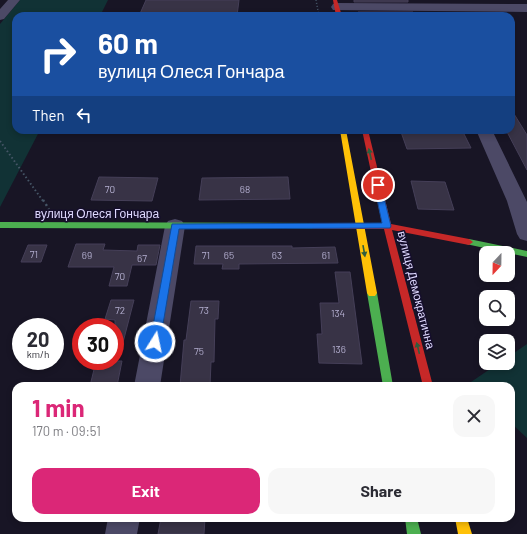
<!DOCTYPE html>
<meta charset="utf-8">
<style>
body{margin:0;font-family:Barlow,sans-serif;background:#f7f7f7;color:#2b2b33;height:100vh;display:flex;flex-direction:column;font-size:15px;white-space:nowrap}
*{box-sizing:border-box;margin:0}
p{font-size:13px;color:#7c7c81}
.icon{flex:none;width:22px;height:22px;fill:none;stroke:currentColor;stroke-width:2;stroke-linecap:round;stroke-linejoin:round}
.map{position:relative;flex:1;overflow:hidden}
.details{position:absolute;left:12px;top:382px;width:503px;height:140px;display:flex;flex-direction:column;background:#fff;border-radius:12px;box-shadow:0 2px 6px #0003}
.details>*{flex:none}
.banner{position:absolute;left:12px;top:12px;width:503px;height:122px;border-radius:12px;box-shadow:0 2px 6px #0003;background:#1a4fa0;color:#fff;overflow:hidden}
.needle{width:26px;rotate:202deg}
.tools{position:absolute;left:479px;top:246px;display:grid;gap:8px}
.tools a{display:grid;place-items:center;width:36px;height:36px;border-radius:8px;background:#fff;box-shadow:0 2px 6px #0003;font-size:20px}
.speed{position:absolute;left:12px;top:318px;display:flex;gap:8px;font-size:20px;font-weight:700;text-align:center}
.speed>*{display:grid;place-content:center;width:52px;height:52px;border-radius:50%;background:#fff;box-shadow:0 2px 6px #0003;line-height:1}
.speed small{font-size:10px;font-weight:400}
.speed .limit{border:6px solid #d22;background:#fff;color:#111}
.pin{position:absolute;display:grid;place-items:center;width:34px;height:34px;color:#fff;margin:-17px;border:2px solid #fff;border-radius:50%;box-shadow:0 1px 4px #0007}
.me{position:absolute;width:44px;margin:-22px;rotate:10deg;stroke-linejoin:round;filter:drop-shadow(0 0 3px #0008)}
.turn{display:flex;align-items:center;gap:14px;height:84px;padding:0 20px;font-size:18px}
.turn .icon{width:52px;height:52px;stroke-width:2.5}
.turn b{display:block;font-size:28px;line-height:34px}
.then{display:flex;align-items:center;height:38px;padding:0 20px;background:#0003;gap:8px;font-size:15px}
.round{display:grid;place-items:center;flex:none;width:42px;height:42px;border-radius:12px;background:#f7f7f7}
.head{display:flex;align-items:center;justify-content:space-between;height:68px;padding:0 20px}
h1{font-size:24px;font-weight:700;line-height:30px;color:#db2777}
.primary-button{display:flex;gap:8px;margin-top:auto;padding:8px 20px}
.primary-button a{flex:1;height:46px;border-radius:12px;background:#db2777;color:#fff;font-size:16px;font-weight:700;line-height:46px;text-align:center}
.primary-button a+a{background:#f7f7f7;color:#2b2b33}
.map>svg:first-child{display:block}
.green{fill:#113235}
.building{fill:#383346;stroke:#453f58}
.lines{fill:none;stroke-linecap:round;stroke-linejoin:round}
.path-far2{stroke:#465667;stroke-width:1.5;stroke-dasharray:1 2;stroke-linecap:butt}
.path-far1{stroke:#465667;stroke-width:2;stroke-dasharray:1.5 2.5;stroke-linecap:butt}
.path{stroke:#465667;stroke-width:2.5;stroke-dasharray:2 3;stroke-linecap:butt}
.street{fill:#4c4966;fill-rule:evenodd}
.fast{fill:#4caf50;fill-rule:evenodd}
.slow{fill:#ffc107;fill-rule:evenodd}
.jam{fill:#c62828;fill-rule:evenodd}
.oneway{fill:#305e3e}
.route{fill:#1a73e8;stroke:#114b97}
.labels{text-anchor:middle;stroke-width:3;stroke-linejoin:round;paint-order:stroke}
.number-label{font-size:10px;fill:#b5b0d1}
.street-label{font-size:12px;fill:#dfd9ff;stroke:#150e2c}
</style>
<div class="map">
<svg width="527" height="534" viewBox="0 0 527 534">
<rect width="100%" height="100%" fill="#181525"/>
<!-- green -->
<path class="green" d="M20,0h88l-8,16h-84v114h24l-40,77v-183z
M527,344v94l-16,-15v-37h-41l-2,-2 31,-21h9v-6z"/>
<!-- building -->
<path class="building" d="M146,0h93l-2,16h-98z
M354,0h54v2h-54z
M358,12h55l2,4h-56z
M511,109l16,26v35l-21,-40h5z
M401,132h62l8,16 -64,1z
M99,177l59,1 -6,23 -61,-1z
M288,177l2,22 -91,1 3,-22z
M411,181l34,1 9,28 -36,-1z
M76,244h29l-2,6 34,1 1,-6h22l-4,20h-24l-5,21h-18l5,-19h-46z
M28,245h19l-6,17h-20z
M196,246h96v2l43,-1 3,16 -99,1v5h-17l1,-5h-29z
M335,272h15l12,92 -43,-1 -2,-29h5l-2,-31h19z
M111,300h23l-14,54h-5v-34l-10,-1z
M191,301h28l-1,18h-3l-1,43h-3l-1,24h-30l4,-46h2z
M96,361h26l-5,25h-27z
M161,518h44l-1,16h-46z"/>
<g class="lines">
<!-- path-far2 -->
<path class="path-far2" d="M316,0l3,16"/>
<!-- path-far1 -->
<path class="path-far1" d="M0,141l43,60"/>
<!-- path -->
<path class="path" d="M43,200l6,9"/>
<!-- street -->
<path class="street" d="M8,0h12l-16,19 -4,1v-11z
M337,3l190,1v8l-194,-2 -2,-3 2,-3z
M476,130h16l35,72v39l-7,-2 -3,-5 -10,-33z
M175,219l7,2 3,5 -25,160h-26l31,-160 3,-5z
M108,518h32l-3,16h-32z"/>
<!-- fast -->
<path class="fast" d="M0,222l313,1 4,3 -4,3 -313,-1z
M469,239l58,12v6l-61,-13 -1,-2 1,-2z
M372,289l3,1 2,3 16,93h-10l-16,-93 2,-3z
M405,518h12l4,16h-14z"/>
<!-- slow -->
<path class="slow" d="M340,130h6l31,163 -2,3h-6l-2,-3z
M455,518h12l5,16h-14z"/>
<!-- jam -->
<path class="jam" d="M333,0h4l5,16h-6z
M362,130h6l23,94 78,15 4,3 -4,3 -77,-15 41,156h-10l-39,-157h-71l-4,-3 4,-3h69z"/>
</g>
<!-- one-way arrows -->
<defs><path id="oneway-solid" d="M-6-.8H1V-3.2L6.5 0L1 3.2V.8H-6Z"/></defs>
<g class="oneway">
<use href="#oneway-solid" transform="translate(370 154) rotate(-103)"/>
<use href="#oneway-solid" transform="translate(364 251) rotate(80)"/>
<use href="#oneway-solid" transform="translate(418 348) rotate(-104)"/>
</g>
<!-- route -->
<path class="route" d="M375,183h3l3,2 10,41 -1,2 -211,1 -19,113 -1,3 -4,2 -4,-2 -1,-3 22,-118 210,-1 -8,-38z"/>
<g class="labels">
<!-- number labels -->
<g class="number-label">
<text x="110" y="193">70</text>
<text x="245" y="193">68</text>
<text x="34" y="258">71</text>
<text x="87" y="259">69</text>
<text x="206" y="259">71</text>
<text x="229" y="259">65</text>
<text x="277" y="259">63</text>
<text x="326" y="259">61</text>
<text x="142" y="262">67</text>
<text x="120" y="280">70</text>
<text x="120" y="314">72</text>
<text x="204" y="314">73</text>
<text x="338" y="317">134</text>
<text x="339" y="353">136</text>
<text x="199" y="355">75</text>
</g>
<!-- street labels -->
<g class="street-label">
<text x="97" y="218">вулиця Олеся Гончара</text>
<text transform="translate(416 290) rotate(76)" y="4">вулиця Демократична</text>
</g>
</g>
</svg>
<div class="tools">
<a><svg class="needle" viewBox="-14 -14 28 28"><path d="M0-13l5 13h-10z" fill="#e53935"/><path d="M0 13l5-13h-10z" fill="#7c7c81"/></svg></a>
<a><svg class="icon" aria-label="search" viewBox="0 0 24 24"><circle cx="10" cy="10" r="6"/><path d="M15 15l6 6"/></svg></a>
<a><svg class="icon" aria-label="layers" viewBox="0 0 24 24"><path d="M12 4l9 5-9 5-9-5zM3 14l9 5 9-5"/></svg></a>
</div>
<div class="speed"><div>20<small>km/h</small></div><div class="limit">30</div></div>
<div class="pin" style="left:378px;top:185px;background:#d93025"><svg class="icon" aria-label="arrive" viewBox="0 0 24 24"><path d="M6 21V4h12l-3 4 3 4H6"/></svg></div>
<svg class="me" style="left:155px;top:342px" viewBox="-20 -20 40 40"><circle r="17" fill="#1a73e8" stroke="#fff" stroke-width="3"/><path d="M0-11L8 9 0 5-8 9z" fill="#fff"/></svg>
<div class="banner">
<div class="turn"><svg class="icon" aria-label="right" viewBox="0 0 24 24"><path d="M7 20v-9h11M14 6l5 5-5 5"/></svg><div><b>60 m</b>вулиця Олеся Гончара</div></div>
<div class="then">Then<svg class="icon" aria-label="left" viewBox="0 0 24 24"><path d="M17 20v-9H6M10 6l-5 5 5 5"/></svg></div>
</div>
<section class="details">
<div class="head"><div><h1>1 min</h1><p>170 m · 09:51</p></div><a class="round"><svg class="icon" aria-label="close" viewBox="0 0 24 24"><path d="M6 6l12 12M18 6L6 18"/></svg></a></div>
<div class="primary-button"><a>Exit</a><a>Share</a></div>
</section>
</div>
